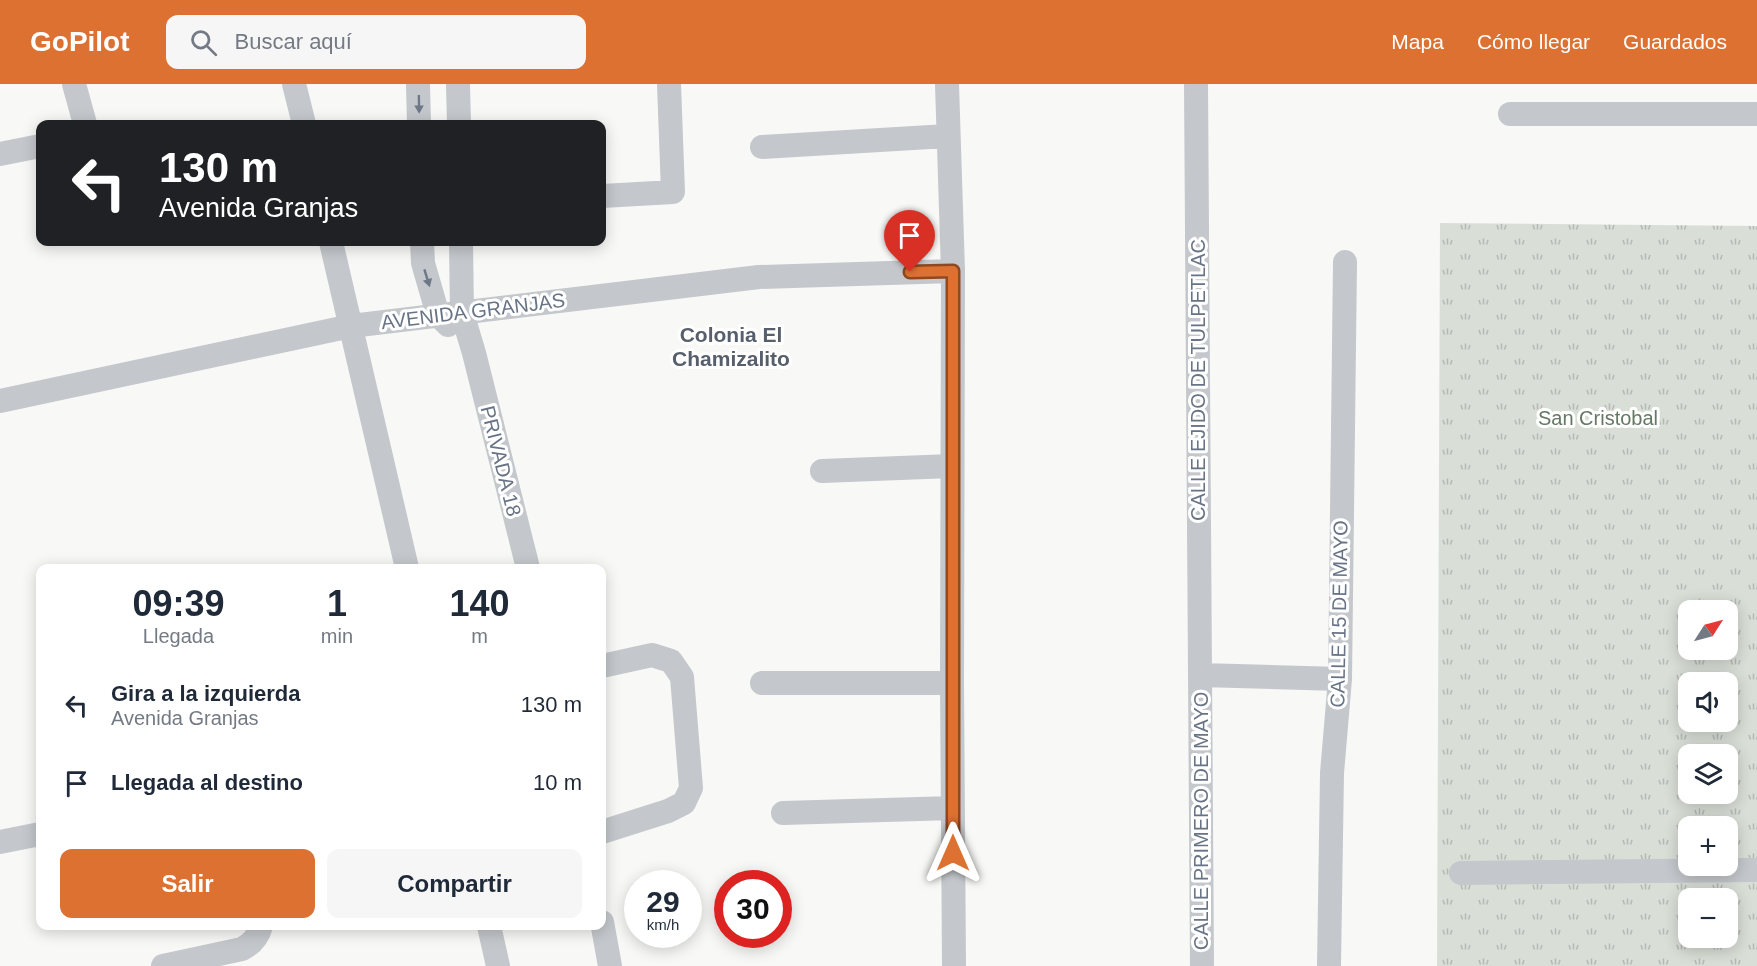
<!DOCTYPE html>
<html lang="es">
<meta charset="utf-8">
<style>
body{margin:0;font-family:Arial,sans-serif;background:#f6f6f7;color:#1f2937;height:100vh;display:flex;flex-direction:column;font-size:22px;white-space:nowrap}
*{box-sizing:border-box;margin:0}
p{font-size:20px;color:#747a83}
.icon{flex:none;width:33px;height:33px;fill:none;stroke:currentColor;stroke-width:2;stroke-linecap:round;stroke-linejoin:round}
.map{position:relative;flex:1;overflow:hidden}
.side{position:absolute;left:36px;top:480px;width:570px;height:366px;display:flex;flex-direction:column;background:#fff;border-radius:12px;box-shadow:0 3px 15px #0003}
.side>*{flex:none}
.guide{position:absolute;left:36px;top:36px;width:570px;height:126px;border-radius:12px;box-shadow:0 3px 15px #0003;background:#202124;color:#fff;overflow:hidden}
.needle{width:39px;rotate:54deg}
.fabs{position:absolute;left:1678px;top:516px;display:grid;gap:12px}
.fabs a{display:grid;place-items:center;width:60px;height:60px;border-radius:12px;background:#fff;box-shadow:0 3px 15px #0003;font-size:30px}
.speed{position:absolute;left:624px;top:786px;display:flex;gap:12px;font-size:30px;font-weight:700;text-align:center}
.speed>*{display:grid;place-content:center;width:78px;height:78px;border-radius:50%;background:#fff;box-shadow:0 3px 15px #0003;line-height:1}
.speed small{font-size:15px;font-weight:400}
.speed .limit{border:9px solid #d22;background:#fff;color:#111}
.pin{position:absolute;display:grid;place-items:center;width:51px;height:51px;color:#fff;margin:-62px -26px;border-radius:50% 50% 50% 0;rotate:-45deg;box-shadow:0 0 6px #0007}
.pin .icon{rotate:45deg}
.me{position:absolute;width:66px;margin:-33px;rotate:0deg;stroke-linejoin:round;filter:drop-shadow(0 0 4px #0008)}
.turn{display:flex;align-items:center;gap:21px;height:126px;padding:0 24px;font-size:27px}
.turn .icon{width:78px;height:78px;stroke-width:2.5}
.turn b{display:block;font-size:42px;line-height:51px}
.eta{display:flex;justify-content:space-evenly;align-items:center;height:102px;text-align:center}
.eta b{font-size:36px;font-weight:700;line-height:42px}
.cta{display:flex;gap:12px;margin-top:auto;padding:12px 24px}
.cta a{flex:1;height:69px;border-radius:12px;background:#dc7132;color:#fff;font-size:24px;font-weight:700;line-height:69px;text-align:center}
.cta a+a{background:#f6f6f7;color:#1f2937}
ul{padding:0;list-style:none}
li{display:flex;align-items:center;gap:18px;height:78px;padding:0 24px}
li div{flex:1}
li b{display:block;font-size:22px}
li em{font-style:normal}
header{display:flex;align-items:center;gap:36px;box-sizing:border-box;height:84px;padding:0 30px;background:#dc7132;color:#fff}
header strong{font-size:28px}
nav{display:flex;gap:33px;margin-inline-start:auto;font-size:21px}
.search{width:420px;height:54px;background:#f6f6f7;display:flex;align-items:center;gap:15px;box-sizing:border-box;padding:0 21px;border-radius:12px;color:#747a83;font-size:22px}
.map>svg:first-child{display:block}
.park{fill:url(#park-tufts);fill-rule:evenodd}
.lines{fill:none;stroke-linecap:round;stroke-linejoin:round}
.street{stroke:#c4c7cb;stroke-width:24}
.oneway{fill:#6d7888}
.route-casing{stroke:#8f4920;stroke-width:15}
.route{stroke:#dc7132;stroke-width:10}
.labels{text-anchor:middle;stroke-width:6;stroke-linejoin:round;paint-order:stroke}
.street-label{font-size:20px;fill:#687485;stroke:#fff}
.park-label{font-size:20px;fill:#647863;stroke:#fff}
.neighbourhood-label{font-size:21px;font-weight:bold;fill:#565f6b;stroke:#fff}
</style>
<header>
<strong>GoPilot</strong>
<div class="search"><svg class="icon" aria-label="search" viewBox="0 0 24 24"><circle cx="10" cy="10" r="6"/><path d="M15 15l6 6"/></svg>Buscar aquí</div>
<nav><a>Mapa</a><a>Cómo llegar</a><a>Guardados</a></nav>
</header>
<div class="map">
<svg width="1757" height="882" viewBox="0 0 1757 882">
<defs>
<pattern id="park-tufts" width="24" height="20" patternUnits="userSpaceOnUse" patternTransform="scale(1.5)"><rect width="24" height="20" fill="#d9dfd7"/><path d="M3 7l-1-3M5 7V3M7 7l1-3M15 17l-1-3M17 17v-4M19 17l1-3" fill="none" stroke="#b4b9b4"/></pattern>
</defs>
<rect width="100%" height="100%" fill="#f8f8f6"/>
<!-- park -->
<path class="park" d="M1440,139l317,3v740h-320zM1689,526h39v40h-39zM1689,598h39v40h-39zM1689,670h39v40h-39zM1689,742h39v40h-39zM1689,814h39v40h-39z"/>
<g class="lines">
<!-- street -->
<path class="street" d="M74,0l11,40
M294,0l10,40
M418,0l1,40
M458,0l1,40
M947,0l6,187 -1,412 2,283
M1196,0l6,882
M1510,30h247
M762,63l185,-11
M0,70l40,-8
M602,112l71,-4 -4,-108
M331,158l76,326
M422,158l1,21 15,52 10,10
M461,158l1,71 12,40 54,215
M0,317l351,-75 408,-49 194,-6
M822,387l130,-5
M602,582l50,-11 19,6 11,16 9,111 -7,15 -16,8 -66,21
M1201,591l139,4
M762,599h190
M783,729l170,-5
M0,758l40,-8
M1461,789l296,-3
M602,838l8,44
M489,842l9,40
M163,882l79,-17c10,-5 16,-12 19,-23
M1329,882l3,-193 8,-94 5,-417"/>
</g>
<!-- one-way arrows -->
<defs><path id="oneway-solid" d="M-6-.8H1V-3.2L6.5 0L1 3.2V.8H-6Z" transform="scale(1.5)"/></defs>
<g class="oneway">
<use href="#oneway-solid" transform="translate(419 20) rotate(89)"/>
<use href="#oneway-solid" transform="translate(427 194) rotate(73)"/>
</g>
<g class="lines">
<defs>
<path id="route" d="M910,188l43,-1v582"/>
</defs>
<!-- route casing -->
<use href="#route" class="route-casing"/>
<!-- route -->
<use href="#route" class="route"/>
</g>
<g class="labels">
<!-- street labels -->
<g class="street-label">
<text transform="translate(473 227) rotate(-7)" y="7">AVENIDA GRANJAS</text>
<text transform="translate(1198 296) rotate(-90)" y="7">CALLE EJIDO DE TULPETLAC</text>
<text transform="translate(501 377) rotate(76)" y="7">PRIVADA 18</text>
<text transform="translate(1339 530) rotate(-89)" y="7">CALLE 15 DE MAYO</text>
<text transform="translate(1201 737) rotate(-90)" y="7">CALLE PRIMERO DE MAYO</text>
</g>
<!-- park labels -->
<g class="park-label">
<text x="1598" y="341">San Cristobal</text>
</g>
<!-- neighbourhood labels -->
<g class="neighbourhood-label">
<text x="731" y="258">Colonia El<tspan x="731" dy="24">Chamizalito</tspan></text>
</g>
</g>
</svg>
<div class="fabs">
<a><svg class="needle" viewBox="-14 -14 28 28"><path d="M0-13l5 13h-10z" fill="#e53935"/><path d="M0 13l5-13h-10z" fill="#747a83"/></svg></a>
<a><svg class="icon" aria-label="sound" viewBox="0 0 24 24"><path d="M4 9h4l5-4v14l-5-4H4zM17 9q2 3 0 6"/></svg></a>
<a><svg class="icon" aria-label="layers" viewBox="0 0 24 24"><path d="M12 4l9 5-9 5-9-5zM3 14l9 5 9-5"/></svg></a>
<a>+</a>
<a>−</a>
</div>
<div class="speed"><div>29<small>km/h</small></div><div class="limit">30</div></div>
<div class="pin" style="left:910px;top:188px;background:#d93025"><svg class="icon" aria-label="arrive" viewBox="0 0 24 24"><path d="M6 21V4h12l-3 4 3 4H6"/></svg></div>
<svg class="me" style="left:953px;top:769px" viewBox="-20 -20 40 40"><path d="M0-17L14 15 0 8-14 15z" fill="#dc7132" stroke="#fff" stroke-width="4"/></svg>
<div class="guide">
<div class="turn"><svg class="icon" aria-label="left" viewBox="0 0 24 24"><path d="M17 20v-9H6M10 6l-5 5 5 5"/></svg><div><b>130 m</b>Avenida Granjas</div></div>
</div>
<section class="side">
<div class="eta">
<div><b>09:39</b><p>Llegada</p></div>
<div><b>1</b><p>min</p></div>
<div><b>140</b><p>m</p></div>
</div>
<ul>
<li><svg class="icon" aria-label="left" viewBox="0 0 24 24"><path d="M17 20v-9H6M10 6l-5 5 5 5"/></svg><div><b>Gira a la izquierda</b><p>Avenida Granjas</p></div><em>130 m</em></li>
<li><svg class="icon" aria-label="arrive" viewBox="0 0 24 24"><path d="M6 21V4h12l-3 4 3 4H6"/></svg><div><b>Llegada al destino</b></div><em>10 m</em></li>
</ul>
<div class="cta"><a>Salir</a><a>Compartir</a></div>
</section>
</div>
